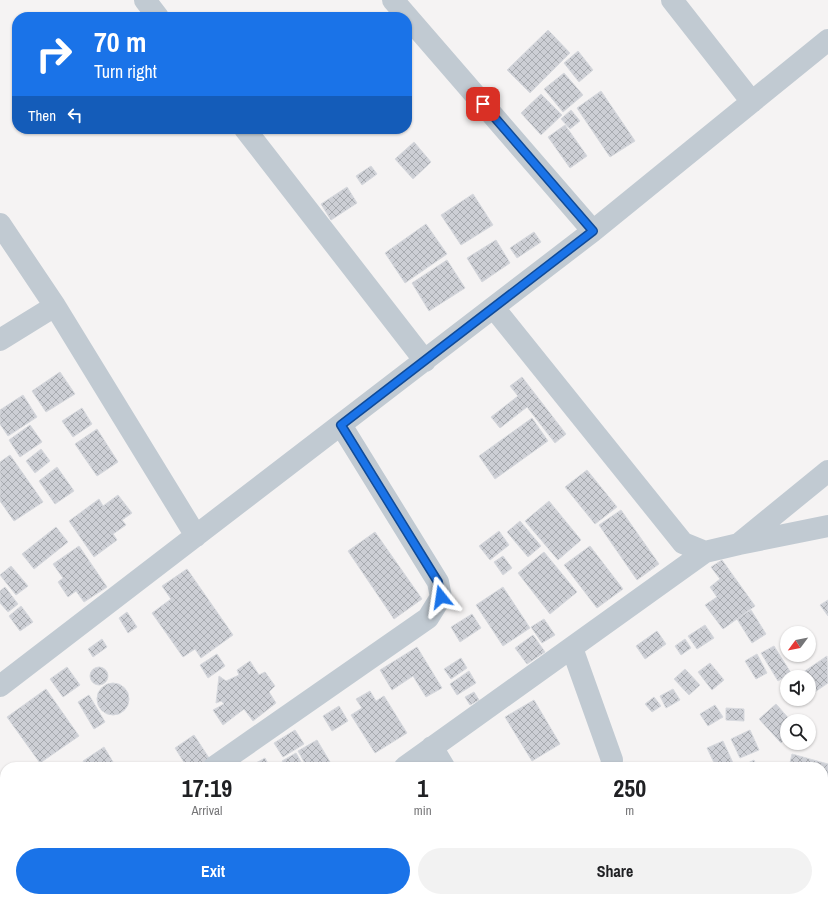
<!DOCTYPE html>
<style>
body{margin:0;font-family:"Archivo Narrow",sans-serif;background:#f2f2f2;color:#202124;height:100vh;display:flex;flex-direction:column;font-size:15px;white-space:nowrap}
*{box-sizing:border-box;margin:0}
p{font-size:13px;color:#757577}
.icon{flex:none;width:22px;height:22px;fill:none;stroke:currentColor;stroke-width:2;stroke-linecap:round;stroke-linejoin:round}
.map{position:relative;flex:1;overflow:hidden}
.sheet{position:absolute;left:0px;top:762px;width:828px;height:140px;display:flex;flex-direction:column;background:#fff;border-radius:16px 16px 0 0;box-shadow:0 1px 3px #0004}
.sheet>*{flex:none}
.top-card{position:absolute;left:12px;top:12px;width:400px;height:122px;border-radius:16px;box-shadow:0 1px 3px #0004;background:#1a73e8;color:#fff;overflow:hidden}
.needle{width:26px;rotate:238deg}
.buttons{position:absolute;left:780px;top:626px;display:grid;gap:8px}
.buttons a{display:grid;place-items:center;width:36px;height:36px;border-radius:50%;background:#fff;box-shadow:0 1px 3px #0004;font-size:20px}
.pin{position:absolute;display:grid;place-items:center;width:34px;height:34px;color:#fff;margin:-17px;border-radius:8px;box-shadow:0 2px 6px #0006}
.me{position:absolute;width:44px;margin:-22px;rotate:345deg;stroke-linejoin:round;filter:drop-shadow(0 0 3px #0008)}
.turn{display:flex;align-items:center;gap:14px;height:84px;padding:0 16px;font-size:18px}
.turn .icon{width:52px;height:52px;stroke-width:2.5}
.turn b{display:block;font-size:28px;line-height:34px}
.then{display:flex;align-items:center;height:38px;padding:0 16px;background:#0003;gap:8px;font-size:15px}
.eta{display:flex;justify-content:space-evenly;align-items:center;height:68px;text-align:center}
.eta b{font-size:24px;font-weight:700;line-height:28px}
.cta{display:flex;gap:8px;margin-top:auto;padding:8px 16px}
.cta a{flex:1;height:46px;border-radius:24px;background:#1a73e8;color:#fff;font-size:16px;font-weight:700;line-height:46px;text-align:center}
.cta a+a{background:#f2f2f2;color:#202124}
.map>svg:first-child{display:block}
.building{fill:url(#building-cross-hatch);stroke:#d7d9de}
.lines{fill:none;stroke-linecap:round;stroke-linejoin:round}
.street{stroke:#c1cad2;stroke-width:22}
.route-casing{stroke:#114b97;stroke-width:10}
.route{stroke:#1a73e8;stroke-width:7}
</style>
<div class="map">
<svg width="828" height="902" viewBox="0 0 828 902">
<defs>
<pattern id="building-cross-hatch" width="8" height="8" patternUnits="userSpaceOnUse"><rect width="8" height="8" fill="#cdcfd5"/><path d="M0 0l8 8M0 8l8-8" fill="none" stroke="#a8abb0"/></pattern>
</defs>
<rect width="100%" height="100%" fill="#f5f3f3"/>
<!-- building -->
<path class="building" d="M548,30l22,23 -40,40 -23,-23z
M578,51l15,19 -14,12 -15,-19z
M564,73l19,22 -20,17 -19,-23z
M601,91l34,50 -25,16 -33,-49z
M541,94l21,21 -21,20 -20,-22z
M571,110l9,11 -10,8 -9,-10z
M565,125l22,31 -17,12 -22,-31z
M414,142l17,20 -18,17 -18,-20z
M371,166l6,8 -15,11 -6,-9z
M347,187l10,16 -26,17 -10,-16z
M473,194l20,31 -32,20 -20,-30z
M426,224l21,30 -42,29 -20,-30z
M534,232l7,10 -24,16 -7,-10z
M496,240l14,23 -28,19 -15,-24z
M447,260l18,28 -36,23 -17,-28z
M60,372l15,22 -29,18 -14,-21z
M522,377l44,57 -11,9 -28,-36 -27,21 -9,-11 27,-21 -8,-10z
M23,395l14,22 -29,19 -8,-12v-14z
M82,408l10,16 -19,13 -11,-16z
M532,418l16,23 -53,38 -16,-23z
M30,425l12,17 -22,15 -11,-17z
M97,429l21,33 -21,14 -22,-32z
M41,449l9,12 -15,12 -9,-12z
M10,455l33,47 -29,19 -14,-20v-39z
M57,467l17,24 -19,13 -16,-23z
M587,470l30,37 -22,17 -30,-37z
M118,495l14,18 -10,7 4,5 -13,9 4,6 -23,17 -25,-36 30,-22 4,7z
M549,501l32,39 -23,20 -33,-39z
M621,510l38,54 -22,16 -38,-55z
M520,521l21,25 -13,11 -21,-25z
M56,527l12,15 -34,27 -12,-15z
M499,531l10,14 -19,15 -11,-14z
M375,532l47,67 -28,20 -46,-68z
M79,546l28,41 -23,15 -8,-11 -8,6 -10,-15 5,-4 -10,-14z
M590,546l33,43 -26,19 -33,-43z
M544,552l33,40 -27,22 -32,-41z
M503,556l9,12 -9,7 -9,-13z
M722,560l33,46 -32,23 -18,-24 12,-8 -7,-10 10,-8 -9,-12z
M11,566l17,20 -12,9 -16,-20z
M187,569l46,66 -32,23 -6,-9 -12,8 -31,-44 19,-14 -9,-13z
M5,587l13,17 -10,8 -8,-9v-12z
M503,587l27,41 -27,18 -27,-41z
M828,600v16l-8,-11z
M21,606l12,16 -13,9 -11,-15z
M751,610l15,24 -14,9 -15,-24z
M127,612l10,15 -9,6 -9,-15z
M472,614l9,14 -21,14 -9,-15z
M544,619l11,16 -13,8 -11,-16z
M705,625l9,13 -17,11 -9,-13z
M657,631l9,13 -21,15 -9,-13z
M533,635l12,17 -18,12 -12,-16z
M102,639l5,8 -14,10 -5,-8z
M685,639l6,9 -10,7 -6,-9z
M774,646l17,27 -13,8 -17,-28z
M417,647l25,41 -16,9 -13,-21 -21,14 -12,-20z
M217,654l8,12 -17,12 -8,-13z
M757,654l10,19 -11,6 -11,-18z
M827,656l1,27 -19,13v-19h-13z
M461,658l6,10 -16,11 -7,-10z
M250,661l9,14 6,-3 10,14 -6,6 7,11 -23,18 -9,-12 -21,16 -10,-15 11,-6 -3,-3 -5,2 3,-27 7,5 13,-6 -2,-5z
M710,663l14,17 -12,10 -14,-18z
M90 676a9 9 0 1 1 18 0a9 9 0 1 1-18 0Z
M67,667l13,18 -17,12 -13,-18z
M685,669l15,16 -11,10 -15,-16z
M469,671l7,12 -19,12 -7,-11z
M97 699a16 16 0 1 1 32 0a16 16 0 1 1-32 0Z
M46,689l33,47 -39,27 -33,-46z
M673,689l7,11 -14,8 -6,-12z
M370,691l6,10 8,-5 23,37 -32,20 -24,-38 11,-7 -6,-9z
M474,692l5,8 -9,5 -5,-8z
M89,695l16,27 -11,7 -16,-27z
M654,697l7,9 -9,6 -7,-8z
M534,700l26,44 -28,17 -27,-44z
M776,704l15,17h-4v16l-6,6 -22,-24z
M715,705l8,12 -15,9 -8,-12z
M339,706l9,15 -16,10 -9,-15z
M726,708l18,1v12l-18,-1z
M295,730l9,14 -21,13 -9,-14z
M750,730l9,20 -19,8 -9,-19z
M194,735l17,26 -8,6h-16l-12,-19z
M317,740l16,27h-26l-9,-16z
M723,741l11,24 -4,2h-14l-9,-19z
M104,747l9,15 -8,5h-19l-3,-6z
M296,753l8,14h-18l-4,-6z
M792,754l36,10v32l-5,-1v-28h-34z
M265,758l5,9 6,-4 2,4h-22l-2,-3z
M754,760l3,7h-17z
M82,763l3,4h-10z
M5,890v7h26l2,5h-32l-1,-10z
M205,897h46l-3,1 -1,4h-40z
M302,897h10l-7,4z
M576,897h27l3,5h-27z
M608,897h25l3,5h-25z
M644,897h13l-8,5h-2z
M687,897h17l3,5h-17z"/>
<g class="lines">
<!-- street -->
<path class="street" d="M145,0l13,17
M393,0l200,231
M672,0l80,102
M245,129l180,232
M0,224l55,82 141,230
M494,308l189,235 22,9 34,-8 89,-18
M0,340l55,-34
M741,542l87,-71
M572,648l40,112 -1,7
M0,686l593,-455 235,-191
M432,747l12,20
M214,767l214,-149 13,-21 -3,-15 -97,-157
M405,767l300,-215
M823,884l5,-3
M67,897l1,5
M110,902l12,-5
M331,902l10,-5
M497,902l1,-5
M786,902l10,-5"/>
</g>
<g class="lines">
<defs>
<path id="route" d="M441,597l-3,-15 -97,-157 252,-194 -110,-127"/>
</defs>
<!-- route casing -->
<use href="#route" class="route-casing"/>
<!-- route -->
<use href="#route" class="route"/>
</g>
</svg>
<div class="buttons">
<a><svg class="needle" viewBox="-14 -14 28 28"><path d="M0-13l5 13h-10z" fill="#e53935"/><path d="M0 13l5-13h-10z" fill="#757577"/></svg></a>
<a><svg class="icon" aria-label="sound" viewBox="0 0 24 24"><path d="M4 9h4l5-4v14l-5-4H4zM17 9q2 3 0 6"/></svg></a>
<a><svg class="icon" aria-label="search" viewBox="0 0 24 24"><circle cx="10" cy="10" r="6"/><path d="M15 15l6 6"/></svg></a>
</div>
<div class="pin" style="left:483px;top:104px;background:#d93025"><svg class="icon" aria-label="arrive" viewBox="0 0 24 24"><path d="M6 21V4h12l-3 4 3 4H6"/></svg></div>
<svg class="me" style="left:441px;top:597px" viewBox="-20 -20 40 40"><path d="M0-17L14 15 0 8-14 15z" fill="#1a73e8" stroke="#fff" stroke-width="4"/></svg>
<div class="top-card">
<div class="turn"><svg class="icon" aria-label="right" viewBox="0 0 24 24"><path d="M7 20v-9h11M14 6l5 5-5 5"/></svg><div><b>70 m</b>Turn right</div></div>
<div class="then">Then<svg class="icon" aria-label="left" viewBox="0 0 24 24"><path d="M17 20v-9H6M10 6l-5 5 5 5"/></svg></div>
</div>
<section class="sheet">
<div class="eta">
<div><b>17:19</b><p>Arrival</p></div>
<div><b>1</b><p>min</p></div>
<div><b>250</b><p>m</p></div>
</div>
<div class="cta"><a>Exit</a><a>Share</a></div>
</section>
</div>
